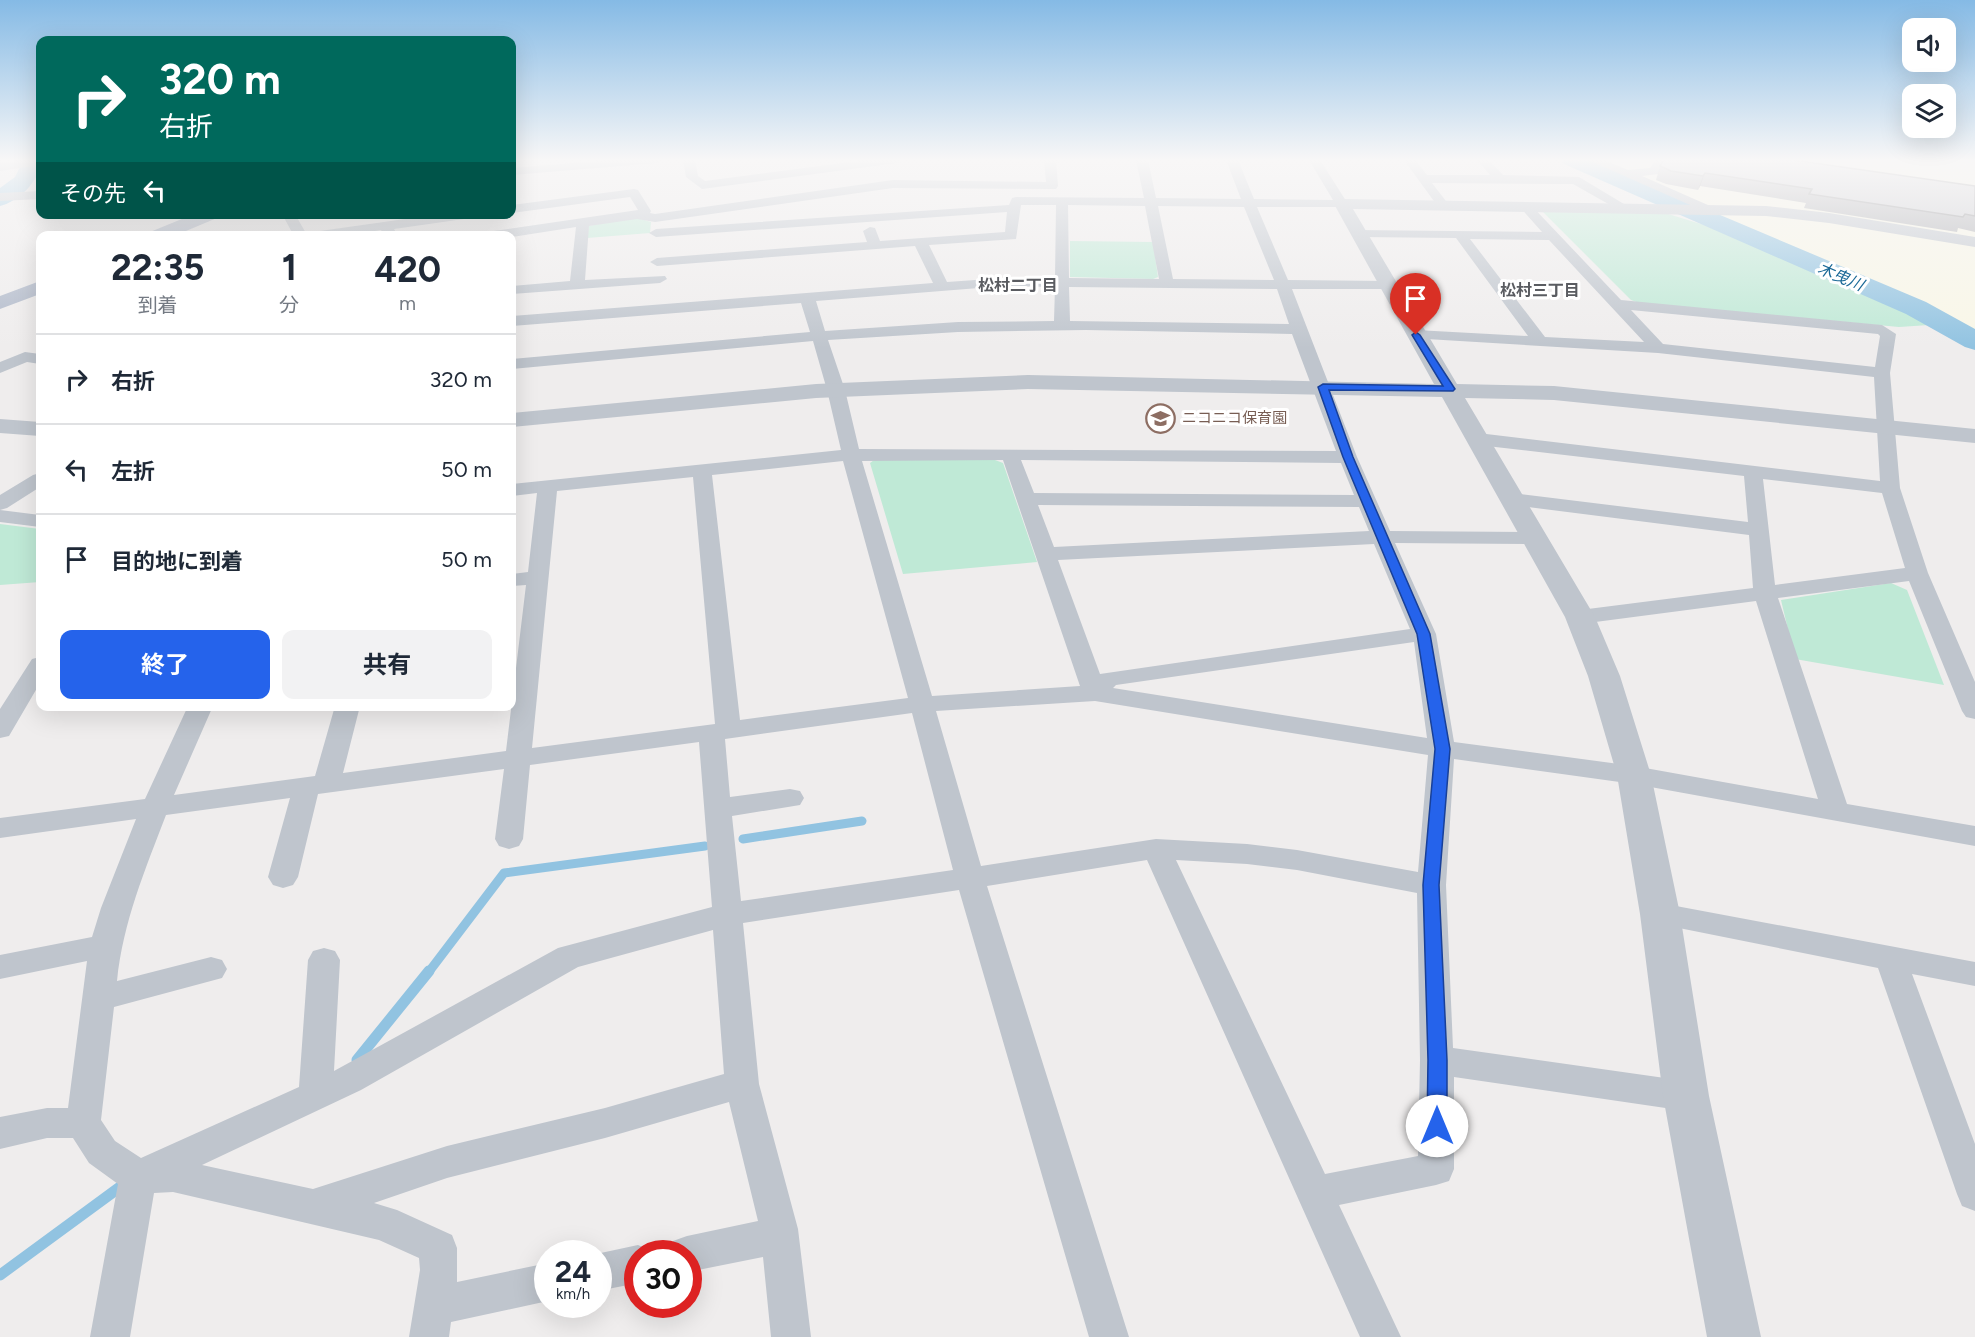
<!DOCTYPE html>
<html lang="ja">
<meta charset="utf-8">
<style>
body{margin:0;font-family:Figtree,"Noto Sans JP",sans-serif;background:#f2f2f3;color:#1f2937;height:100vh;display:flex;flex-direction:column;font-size:22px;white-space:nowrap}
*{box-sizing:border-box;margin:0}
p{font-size:20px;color:#747a83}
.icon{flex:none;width:33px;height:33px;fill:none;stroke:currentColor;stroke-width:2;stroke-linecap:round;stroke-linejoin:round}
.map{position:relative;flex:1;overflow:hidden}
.panel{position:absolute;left:36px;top:231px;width:480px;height:480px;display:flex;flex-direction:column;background:#fff;border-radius:12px;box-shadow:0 6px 24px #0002}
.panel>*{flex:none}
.hud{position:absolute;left:36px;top:36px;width:480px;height:183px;border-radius:12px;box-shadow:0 6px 24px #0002;background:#00695c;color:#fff;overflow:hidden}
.fabs{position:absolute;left:1902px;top:18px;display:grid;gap:12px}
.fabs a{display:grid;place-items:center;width:54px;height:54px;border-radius:12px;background:#fff;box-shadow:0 6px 24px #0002;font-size:30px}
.speed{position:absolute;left:534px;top:1240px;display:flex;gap:12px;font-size:30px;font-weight:700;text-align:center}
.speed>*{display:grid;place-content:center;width:78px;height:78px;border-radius:50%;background:#fff;box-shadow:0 6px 24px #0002;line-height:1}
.speed small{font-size:15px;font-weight:400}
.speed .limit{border:9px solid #d22;background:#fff;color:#111}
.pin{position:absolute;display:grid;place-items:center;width:51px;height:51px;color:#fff;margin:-62px -26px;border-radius:50% 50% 50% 0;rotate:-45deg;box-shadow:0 0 6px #0007}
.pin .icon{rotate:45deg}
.me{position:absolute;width:66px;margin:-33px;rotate:0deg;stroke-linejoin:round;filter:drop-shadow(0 0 4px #0008)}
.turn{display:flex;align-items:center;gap:21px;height:126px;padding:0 24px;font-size:27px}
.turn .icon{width:78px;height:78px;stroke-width:2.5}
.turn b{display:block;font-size:42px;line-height:51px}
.then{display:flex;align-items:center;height:57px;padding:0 24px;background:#0003;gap:12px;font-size:22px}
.eta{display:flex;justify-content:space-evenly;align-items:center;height:102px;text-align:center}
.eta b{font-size:36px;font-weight:700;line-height:42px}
.action{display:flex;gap:12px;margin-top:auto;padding:12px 24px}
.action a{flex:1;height:69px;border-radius:12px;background:#2563eb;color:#fff;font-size:24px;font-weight:700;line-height:69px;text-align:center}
.action a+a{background:#f2f2f3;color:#1f2937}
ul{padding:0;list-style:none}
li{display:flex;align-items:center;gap:18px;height:90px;padding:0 24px;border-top:2px solid #e0e1e3}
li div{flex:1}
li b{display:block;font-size:22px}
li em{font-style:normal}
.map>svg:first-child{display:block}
.commercial{fill:#f9f7e7}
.green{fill:#bfe9d6}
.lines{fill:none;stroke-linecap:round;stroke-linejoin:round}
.stream-far1{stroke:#91c3e1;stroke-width:9}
.stream{stroke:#91c3e1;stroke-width:11}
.river{fill:#91c3e1;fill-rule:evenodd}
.minor{fill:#bfc5cd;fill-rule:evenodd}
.tertiary{fill:#bfc5cd;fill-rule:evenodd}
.primary{fill:#afb8c9;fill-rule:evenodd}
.wall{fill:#aeafb4}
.shaded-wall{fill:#8d8e92}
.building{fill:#cacbd1;stroke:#8d8e92;stroke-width:1.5}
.route{fill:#2563eb;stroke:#184099;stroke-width:1.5}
.labels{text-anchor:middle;stroke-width:6;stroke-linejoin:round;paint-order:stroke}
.far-education-label{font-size:15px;fill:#785e54;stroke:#fff;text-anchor:start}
.far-water-label{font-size:16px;font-style:italic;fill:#1b6997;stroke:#fff}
.far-neighbourhood-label{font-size:16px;font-weight:bold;fill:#5a5c61;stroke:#fff}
</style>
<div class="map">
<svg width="1975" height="1337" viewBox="0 0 1975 1337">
<rect width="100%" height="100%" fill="#efeded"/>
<!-- commercial -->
<path class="commercial" d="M1579,160h396v171z"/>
<!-- green -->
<path class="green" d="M1543,212l122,1 75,23 160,71 29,18 -30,2 -260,-24 -8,-3z
M634,217l17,5 -1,11 -63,5 2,-12z
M1070,241l83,1 5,35 -5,2 -83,-2z
M877,458l118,2 8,3 34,99 -134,12 -33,-111z
M0,524l40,5v53l-40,3z
M1891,583l16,7 37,95 -149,-26 -14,-59z"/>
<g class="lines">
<!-- stream-far1 -->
<path class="stream-far1" d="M743,839l119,-18
M428,973l76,-100 201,-27"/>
<!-- stream -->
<path class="stream" d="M357,1060l72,-89
M0,1275l120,-88"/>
<!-- river -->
<path class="river" d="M1561,160h29l336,142 49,27v21l-10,-3 -59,-33 -342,-150z
M30,162l8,1 2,5c-6,17 -21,33 -40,38v-18l15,-11 7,-14z"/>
<!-- minor -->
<path class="minor" d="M25,160h15v5l-40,6v-8z
M610,160h52l-5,3 -145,12v-7z
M683,160h12l3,16 7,5 161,-21h36l-5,3 -195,26 -16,-12z
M1044,160h12l2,26 -2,3 -163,-1 -238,34 -18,-3 -48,7 -4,54 80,-4 2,3 -7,4 -148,11v-8l58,-5 6,-54 -64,10 -31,-1 6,-4 151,-22 -8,-13 -118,16v-8l122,-16 4,1 13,21 -1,2 5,1 238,-34 153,2z
M1136,160h12l8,38 85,1 -15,-39h12l16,39 79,1 -24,-40h11l28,44 -2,3h-89l31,73 99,1 7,4 -7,4h-95l65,168 33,74 144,1 7,2 3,4 -3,4 -7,2 -139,-1 41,91 18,108 180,24 184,33 -62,-198 -176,23 -8,-2 -3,-5 3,-5 8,-2 173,-22 -4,-53 -237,-30 -7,-2 -3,-4 3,-4 7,-2 236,29 -4,-46 -266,-31 -6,-2 -3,-4 3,-4 6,-2 402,48 -6,-104 -216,-24 -248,-15 -2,-3 2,-3 6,-2 112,6 -72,-98 -96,-1 -7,-4 2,-3 187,2 -23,-26 6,-4 4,1 92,97 261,25 14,9 -6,39 10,115 28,85 47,109v37l-9,-2 -4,-6 -53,-130 -131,17 69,206 128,22v20l-341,-62 -180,-25 -8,126 7,163 233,33 12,4 5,11 -5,11 -12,4 -232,-34v92l-5,12 -13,4 -97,20 62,132h-41l-213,-477 -160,26 142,451h-40l-130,-447 -216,33 16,161 39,145 13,108h-40l-8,-80 -75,15v-18h-20l5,-13 14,-5 71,-15 -29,-119 -124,36 -158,40 -73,25 23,7 55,25 5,13v34l91,-19v38l-97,21 -2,15h-40l11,-67 -1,-12 -40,-18 -206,-48 -19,1 -24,144h-40l28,-153 -29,-21 -16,-25h-26l-47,11v-32l47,-9h21l19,-147 -87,18v-24l92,-18 9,-29 35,-89 -136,19v-20l145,-19 43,-93h25l-39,89 141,-19 20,-70h25l-17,67 163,-22 20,-166 -14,1v-12l16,-2 9,-79 -25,3v-12l329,-34 -14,-60 -14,-49 -301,28v-10l298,-27 -9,-29 -289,23v-10l421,-33 -18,-37 -258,20 -7,-4 7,-4 210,-16 -4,-11 7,-4 5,1 5,13 125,-9 2,-20 -351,25 -7,-4 7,-4 353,-24 3,-7 4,-1 128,1zM1021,205h35l-1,73h-51l-57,4 -18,-37 87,-6zM1068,205l77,1 14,73 -90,-1zM1158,206l86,1 30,73 -101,-1zM1470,239l79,1 95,102 -99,-5zM1004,286l51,1 -1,34 -96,1 -133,9 -9,-30zM1069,287l208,2 12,35 -219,-3zM1631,310l247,24 2,2 -5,31 -212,-23zM1086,330l206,4 44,117 -477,-2 -14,-59 -17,-50 130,-8zM1003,460l77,226 -148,10 -70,-235zM1021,460l320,3 13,32 -320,-2zM843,461l65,237 -168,22 -28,-245zM693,477l22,247 -183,24 25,-257zM1763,479l119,14 23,75 -130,17zM1038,505l321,2 10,24 -315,16zM1374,544l36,85 -310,45 -42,-114zM1414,642l13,96 -314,-50 3,-3zM1095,701l333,54 -10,117 -121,-22 -50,-6 -91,-5 -175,27 -45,-155zM912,713l41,157 -212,31 -9,-85 68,-11 4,-7 -4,-7 -10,-2 -60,8 -5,-58zM699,742l13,165 -154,41 -224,123 6,-111 -5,-9 -11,-3 -11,3 -5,9 -9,127 -158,71 -26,-17 -14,-21 13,-113 108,-29 5,-9 -5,-9 -11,-3 -94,24c6,-59 28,-111 49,-166l124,-17 -22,79 5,8 10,3 10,-3 5,-8 20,-83 186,-25 -9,70 4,7 10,3 10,-3 4,-7 7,-74zM1176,860l71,4 50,6 120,23 3,167 -2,96 -93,18zM713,930l11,144 -119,34 -158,38 -134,43 -111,-24 159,-75 217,-123z
M1404,160h11l12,15h63l-13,-15h12l14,15 76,2 50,30 -6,4 -4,-1 -46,-26 -141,-1 17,22 -6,4 -4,-1z
M1588,160h16l24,10 22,-2 6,-8h11l-9,14 -16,2 75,33 -6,4 -5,-1z
M40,191v8l-40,2v-8z
M282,214h13l12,21 6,-3 127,-18h37l-6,4 -77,11 4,7h-13l-4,-6 -36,6h-51z
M25,352l15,2v10l-13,-2 -27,11v-11z
M40,473v14l-33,21 -7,2 40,5v12l-40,-5v-27l33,-20z
M40,657v26l-31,53 -9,2v-29l32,-50z
M1660,903l315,59v24l-63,-12 63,170v67l-13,-5 -5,-12 -79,-226 -229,-46 -4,-8 4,-8z
M638,1245l14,6 1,3h-15v29l-40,8v-37h-2z"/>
<!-- tertiary -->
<path class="tertiary" d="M1342,199l424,7 63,7 146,24v10l-146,-24 -63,-7 -413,-7 104,175 97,2 421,43v14l-421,-43 -89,-2 130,219 25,59 31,99 29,139 29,182 52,241h-54l-44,-241 -23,-182 -23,-139 -29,-99 -23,-59 -123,-220 -414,-8 -212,9 -304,29v-14l304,-29 212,-9 406,9 -100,-180z
M0,419l40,3v14l-40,-3z"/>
<!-- primary -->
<path class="primary" d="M194,214h25l-2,4 -43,18h-26l2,-4z
M40,281v13l-40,15v-13z"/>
</g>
<!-- wall -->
<path class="wall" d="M1660,166l315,20v46l-17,-4 -1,4 -153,-24 2,-5 -106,-17 -2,4 -32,-6 -10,-4z"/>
<!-- shaded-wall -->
<path class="shaded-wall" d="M1705,173l-5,13 -2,4 5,-14z"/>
<!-- building -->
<path class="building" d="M1664,160h129l182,26v30l-10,-2 -2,3 -154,-23 3,-5 -107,-16 -2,3 -32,-5 -11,-5z"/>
<!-- sky -->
<linearGradient id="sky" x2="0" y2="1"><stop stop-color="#85bae5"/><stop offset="0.46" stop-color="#f8f7f7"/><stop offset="1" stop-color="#f8f7f7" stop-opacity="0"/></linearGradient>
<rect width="1975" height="348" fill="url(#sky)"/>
<!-- route -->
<path class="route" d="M1416,332l4,3 35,54 -2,2 -124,-1 24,67 77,177 20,115 -11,136 8,175v66l-3,6 -7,2 -7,-2 -3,-6 1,-66 -5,-175 12,-136 -18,-115 -74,-177 -25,-70 5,-3 120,2 -31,-51z"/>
<!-- icons -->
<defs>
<symbol id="school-ring" viewBox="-11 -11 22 22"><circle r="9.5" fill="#fff" stroke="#8d6e63" stroke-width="1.5"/><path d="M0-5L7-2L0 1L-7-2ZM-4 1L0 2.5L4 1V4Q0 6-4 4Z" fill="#8d6e63"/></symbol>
</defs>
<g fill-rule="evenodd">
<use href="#school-ring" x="1144" y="402" width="33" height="33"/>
</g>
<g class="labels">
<!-- far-education labels -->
<g class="far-education-label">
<text x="1182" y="423">ニコニコ保育園</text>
</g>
<!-- far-water labels -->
<g class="far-water-label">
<text transform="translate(1841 276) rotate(23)" y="6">木曳川</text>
</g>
<!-- far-neighbourhood labels -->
<g class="far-neighbourhood-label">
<text x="1018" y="291">松村二丁目</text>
<text x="1540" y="296">松村三丁目</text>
</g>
</g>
</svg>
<div class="fabs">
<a><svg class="icon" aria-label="sound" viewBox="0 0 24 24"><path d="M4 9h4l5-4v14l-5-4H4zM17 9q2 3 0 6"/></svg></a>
<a><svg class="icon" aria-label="layers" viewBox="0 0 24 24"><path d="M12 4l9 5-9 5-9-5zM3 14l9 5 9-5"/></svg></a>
</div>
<div class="speed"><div>24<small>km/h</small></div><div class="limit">30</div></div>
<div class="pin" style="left:1416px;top:335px;background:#d93025"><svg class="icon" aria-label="arrive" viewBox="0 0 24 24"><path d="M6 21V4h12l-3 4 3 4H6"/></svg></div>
<svg class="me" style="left:1437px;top:1126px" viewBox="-20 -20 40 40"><circle r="19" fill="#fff"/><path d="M0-13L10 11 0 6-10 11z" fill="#2563eb"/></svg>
<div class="hud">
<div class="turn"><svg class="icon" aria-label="right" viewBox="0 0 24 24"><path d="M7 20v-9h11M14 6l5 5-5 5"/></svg><div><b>320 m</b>右折</div></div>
<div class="then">その先<svg class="icon" aria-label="left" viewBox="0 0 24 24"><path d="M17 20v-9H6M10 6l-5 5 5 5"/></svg></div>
</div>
<section class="panel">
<div class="eta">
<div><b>22:35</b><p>到着</p></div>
<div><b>1</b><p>分</p></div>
<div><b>420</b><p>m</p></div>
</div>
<ul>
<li><svg class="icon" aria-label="right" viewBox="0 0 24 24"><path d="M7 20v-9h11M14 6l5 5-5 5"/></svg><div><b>右折</b></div><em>320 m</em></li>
<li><svg class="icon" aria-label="left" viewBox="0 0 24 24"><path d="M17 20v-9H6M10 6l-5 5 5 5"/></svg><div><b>左折</b></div><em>50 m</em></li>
<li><svg class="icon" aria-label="arrive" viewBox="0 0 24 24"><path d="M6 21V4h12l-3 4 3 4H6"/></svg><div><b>目的地に到着</b></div><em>50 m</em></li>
</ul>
<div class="action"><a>終了</a><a>共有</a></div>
</section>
</div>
